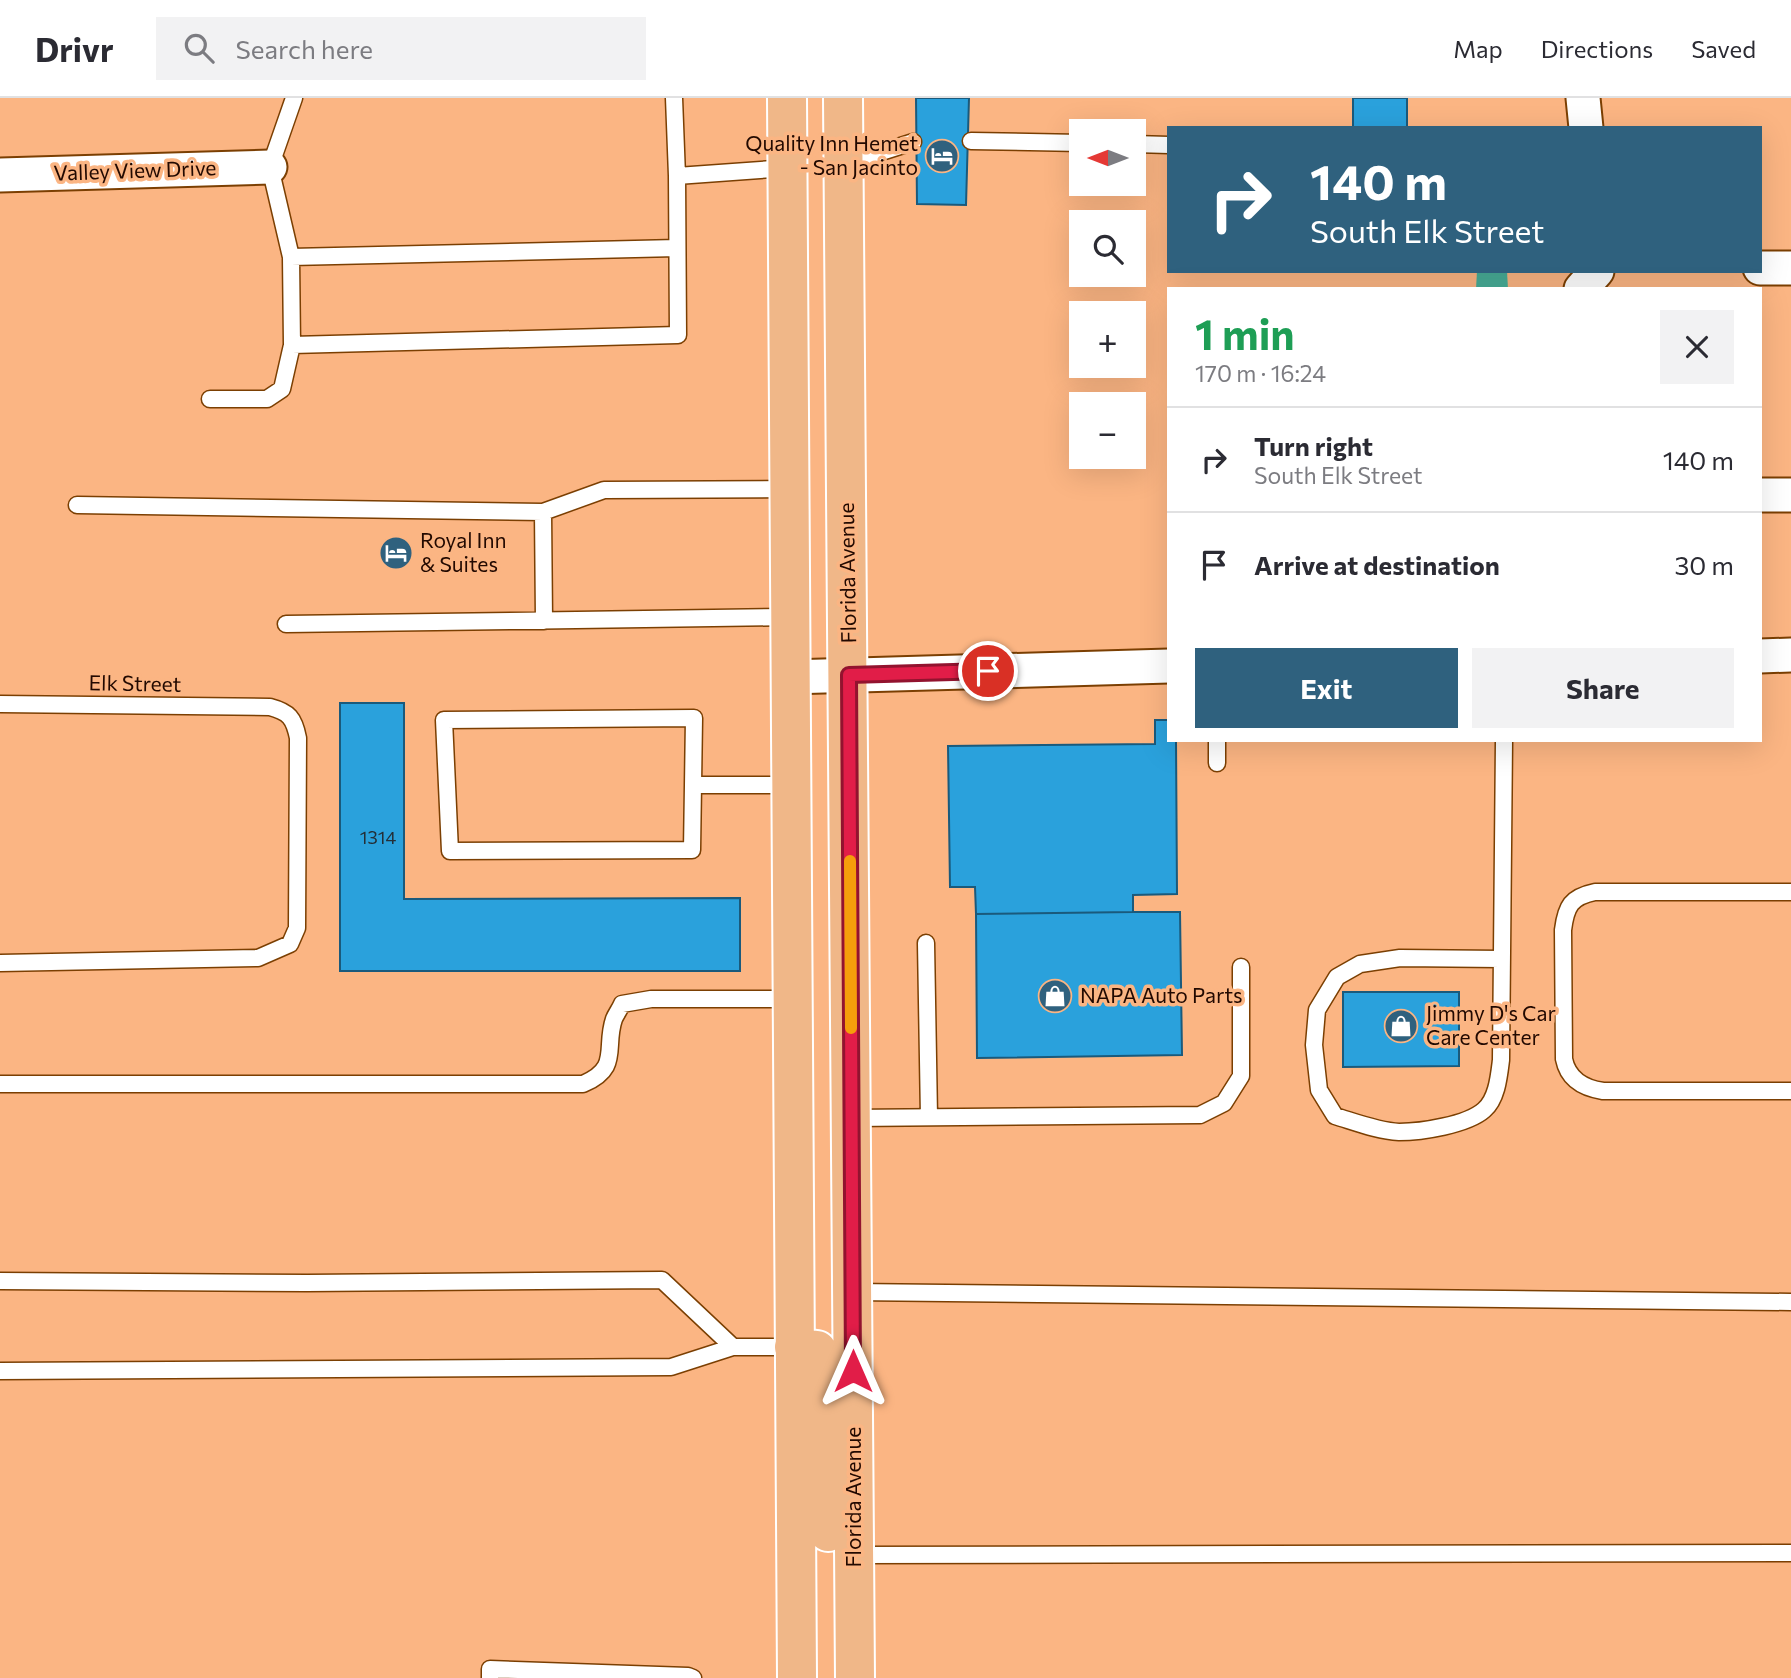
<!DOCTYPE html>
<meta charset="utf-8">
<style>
body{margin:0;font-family:Commissioner,sans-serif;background:#f2f2f3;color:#2b2b33;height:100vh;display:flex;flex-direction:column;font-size:26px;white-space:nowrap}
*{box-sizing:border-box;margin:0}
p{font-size:23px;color:#7c7c81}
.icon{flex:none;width:38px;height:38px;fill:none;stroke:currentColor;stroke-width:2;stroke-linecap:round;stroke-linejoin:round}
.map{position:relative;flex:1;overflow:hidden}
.panel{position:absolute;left:1167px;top:189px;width:595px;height:455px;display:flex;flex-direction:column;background:#fff;border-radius:0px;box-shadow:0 7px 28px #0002}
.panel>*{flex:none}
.top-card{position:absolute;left:1167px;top:28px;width:595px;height:147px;border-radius:0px;box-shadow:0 7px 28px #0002;background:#2f617e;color:#fff;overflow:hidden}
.needle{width:46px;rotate:270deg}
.buttons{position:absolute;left:1069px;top:21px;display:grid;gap:14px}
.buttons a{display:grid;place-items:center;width:77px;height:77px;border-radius:0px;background:#fff;box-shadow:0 7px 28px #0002;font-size:35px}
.pin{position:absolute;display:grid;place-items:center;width:60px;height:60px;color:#fff;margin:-30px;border:4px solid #fff;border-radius:50%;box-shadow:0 2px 7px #0007}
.me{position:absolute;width:77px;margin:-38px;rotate:0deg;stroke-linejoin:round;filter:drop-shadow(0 0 5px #0008)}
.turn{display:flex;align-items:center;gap:24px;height:147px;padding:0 28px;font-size:32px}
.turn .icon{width:91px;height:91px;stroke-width:2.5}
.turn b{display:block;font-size:49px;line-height:60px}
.round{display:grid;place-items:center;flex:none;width:74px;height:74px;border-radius:0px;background:#f2f2f3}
.summary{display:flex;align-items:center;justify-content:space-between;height:119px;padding:0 28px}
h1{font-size:42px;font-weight:700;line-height:52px;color:#1e9e55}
.button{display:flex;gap:14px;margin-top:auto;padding:14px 28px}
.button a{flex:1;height:80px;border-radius:0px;background:#2f617e;color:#fff;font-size:28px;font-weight:700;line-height:80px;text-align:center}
.button a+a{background:#f2f2f3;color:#2b2b33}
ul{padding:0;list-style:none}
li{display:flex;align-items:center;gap:21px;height:105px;padding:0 28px;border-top:2px solid #e1e1e2}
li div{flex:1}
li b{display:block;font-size:26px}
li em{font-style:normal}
header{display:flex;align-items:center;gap:42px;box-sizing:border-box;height:98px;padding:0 35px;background:#fff;border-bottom:2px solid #e1e1e2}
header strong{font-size:33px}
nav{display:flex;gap:38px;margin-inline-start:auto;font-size:24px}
.search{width:490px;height:63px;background:#f2f2f3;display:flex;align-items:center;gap:18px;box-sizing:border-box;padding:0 24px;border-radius:0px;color:#7c7c81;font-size:26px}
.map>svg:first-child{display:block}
.water{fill:#48ad97}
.building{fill:#2aa1dc;stroke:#1a5a7c;stroke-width:2}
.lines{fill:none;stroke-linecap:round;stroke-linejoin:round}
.service-casing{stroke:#7b3f02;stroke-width:19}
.minor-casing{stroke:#7b3f02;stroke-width:37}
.primary-casing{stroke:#fff;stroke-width:42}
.service{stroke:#fff;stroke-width:16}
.minor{stroke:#fff;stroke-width:33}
.primary{stroke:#f0b788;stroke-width:38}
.route-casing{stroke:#92132f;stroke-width:18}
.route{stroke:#e11d48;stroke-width:12}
.slow{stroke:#f59e0b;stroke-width:12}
.labels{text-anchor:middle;stroke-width:7;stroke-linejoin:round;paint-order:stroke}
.number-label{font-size:18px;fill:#242f37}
.poi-label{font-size:21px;fill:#220900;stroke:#fbb583;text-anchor:start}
.street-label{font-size:21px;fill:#220900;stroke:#fbb583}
</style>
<header>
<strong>Drivr</strong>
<div class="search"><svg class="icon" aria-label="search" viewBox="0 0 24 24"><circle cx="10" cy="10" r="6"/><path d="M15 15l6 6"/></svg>Search here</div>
<nav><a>Map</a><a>Directions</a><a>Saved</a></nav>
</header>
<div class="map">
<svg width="1791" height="1580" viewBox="0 0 1791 1580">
<rect width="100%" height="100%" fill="#fbb583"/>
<!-- water -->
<path class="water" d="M1477,173h30l1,18h-32z"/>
<!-- building -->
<path class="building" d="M916,0h53l-3,107 -49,-1z
M1353,0h54v30h-54z
M340,605h64v196l336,-1v73h-400z
M1155,622h14v20h7l1,154 -44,1v17l-157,2 -1,-27h-25l-2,-141 207,-2z
M1133,814h47l2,143 -205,3 -1,-144z
M1343,894h116v74l-116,1z"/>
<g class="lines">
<defs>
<path id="service" d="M294,0l-24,69 21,90 1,88 386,-10 -1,-159 -3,-78
M971,43l111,2
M1134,46l35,1
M844,66l69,-22
M677,78l110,-8
M291,159l386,-9
M210,301h57l15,-10 10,-44
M77,407l466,7 1,109
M543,414l61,-22 185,-1
M286,526l503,-7
M0,606l270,3c19,5 24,11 28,31l-1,190 -7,16 -32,14 -258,5
M1217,642v23
M693,687l-1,65 -242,1 -6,-131 250,-2 -1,67h97
M1791,794h-196c-24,5 -29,14 -32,38l1,129c4,20 19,29 39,32h188
M926,845l3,174
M1501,861l-101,-1 -40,6 -23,13 -20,33 -3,35 5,45 16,26c20,6 43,15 64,16 22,0 68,-7 85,-22 13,-11 15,-34 17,-50l3,-320
M0,986h583c38,-16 21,-36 31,-65 2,-5 6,-10 8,-15l29,-5h140
M851,1020l349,-3 24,-12 17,-27v-109
M0,1183l307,2 355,-3 71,67
M852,1194l939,10
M0,1273l671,-4 62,-20h61
M854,1457l937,-2
M490,1580v-9l198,7 5,2"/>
<path id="minor" d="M1583,0l3,30
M0,77l270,-8
M1760,170h31
M1581,191l16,-18
M1760,397h31
M1760,558l31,-1
M789,579l380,-11"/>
<path id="primary" d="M787,0l10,1580
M843,0l12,1580
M794,1249l23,3 8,35 3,147"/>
</defs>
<!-- service casing -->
<use href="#service" class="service-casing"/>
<!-- minor casing -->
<use href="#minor" class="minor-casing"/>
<!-- primary casing -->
<use href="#primary" class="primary-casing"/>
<!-- service -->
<use href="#service" class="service"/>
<!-- minor -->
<use href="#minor" class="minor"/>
<!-- primary -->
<use href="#primary" class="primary"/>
</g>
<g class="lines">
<defs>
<path id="route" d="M853,1273l-4,-696 139,-4"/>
</defs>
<!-- route casing -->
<use href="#route" class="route-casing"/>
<!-- route -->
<use href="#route" class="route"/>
<!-- slow -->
<path class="slow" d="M850,763l1,167"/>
</g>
<!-- icons -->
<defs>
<symbol id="hotel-disc" viewBox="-11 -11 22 22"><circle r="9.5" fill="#2f617e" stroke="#fbb583"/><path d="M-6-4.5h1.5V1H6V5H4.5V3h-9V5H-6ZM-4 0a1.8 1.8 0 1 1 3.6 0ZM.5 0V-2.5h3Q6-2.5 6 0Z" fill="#fff"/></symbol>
<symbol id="shop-disc" viewBox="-11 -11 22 22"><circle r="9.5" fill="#2f617e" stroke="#fbb583"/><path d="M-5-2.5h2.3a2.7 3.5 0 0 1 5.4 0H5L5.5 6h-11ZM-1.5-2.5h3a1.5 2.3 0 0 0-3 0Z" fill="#fff"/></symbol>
</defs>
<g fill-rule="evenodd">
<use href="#hotel-disc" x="923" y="39" width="38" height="38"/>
<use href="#hotel-disc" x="377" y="436" width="38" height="38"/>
<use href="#shop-disc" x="1036" y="879" width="38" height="38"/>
<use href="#shop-disc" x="1382" y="909" width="38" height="38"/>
</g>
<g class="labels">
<!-- number labels -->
<g class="number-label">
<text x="378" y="746">1314</text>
</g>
<!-- poi labels -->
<g class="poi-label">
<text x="918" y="53" text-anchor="end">Quality Inn Hemet<tspan x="918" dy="24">- San Jacinto</tspan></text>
<text x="420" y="450">Royal Inn<tspan x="420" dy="24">&amp; Suites</tspan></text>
<text x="1080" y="905">NAPA Auto Parts</text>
<text x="1426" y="923">Jimmy D's Car<tspan x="1426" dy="24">Care Center</tspan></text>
</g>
<!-- street labels -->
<g class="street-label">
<text transform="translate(135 73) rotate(-2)" y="7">Valley View Drive</text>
<text transform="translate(848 475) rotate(-91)" y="7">Florida Avenue</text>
<text transform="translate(135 586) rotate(1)" y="7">Elk Street</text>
<text transform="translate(854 1399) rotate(-90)" y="7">Florida Avenue</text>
</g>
</g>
</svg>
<div class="buttons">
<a><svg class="needle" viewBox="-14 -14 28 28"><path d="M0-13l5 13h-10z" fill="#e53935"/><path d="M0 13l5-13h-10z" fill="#7c7c81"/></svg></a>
<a><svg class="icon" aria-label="search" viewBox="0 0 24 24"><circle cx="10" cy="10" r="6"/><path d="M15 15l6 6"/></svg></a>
<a>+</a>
<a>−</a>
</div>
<div class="pin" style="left:988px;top:573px;background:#d93025"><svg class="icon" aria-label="arrive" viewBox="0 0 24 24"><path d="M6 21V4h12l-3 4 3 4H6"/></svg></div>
<svg class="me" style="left:853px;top:1273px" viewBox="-20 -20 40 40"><path d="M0-17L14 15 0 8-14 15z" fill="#e11d48" stroke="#fff" stroke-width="4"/></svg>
<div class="top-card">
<div class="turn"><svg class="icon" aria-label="right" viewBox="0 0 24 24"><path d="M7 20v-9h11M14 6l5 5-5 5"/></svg><div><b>140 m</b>South Elk Street</div></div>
</div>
<section class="panel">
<div class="summary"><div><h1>1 min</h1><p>170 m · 16:24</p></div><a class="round"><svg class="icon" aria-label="close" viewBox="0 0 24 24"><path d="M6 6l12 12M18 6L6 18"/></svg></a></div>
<ul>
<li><svg class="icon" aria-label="right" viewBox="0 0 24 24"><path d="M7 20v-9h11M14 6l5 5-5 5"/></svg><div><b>Turn right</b><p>South Elk Street</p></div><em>140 m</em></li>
<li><svg class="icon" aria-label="arrive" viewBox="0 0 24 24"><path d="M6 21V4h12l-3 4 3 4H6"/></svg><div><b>Arrive at destination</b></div><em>30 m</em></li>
</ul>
<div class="button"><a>Exit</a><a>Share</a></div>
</section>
</div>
